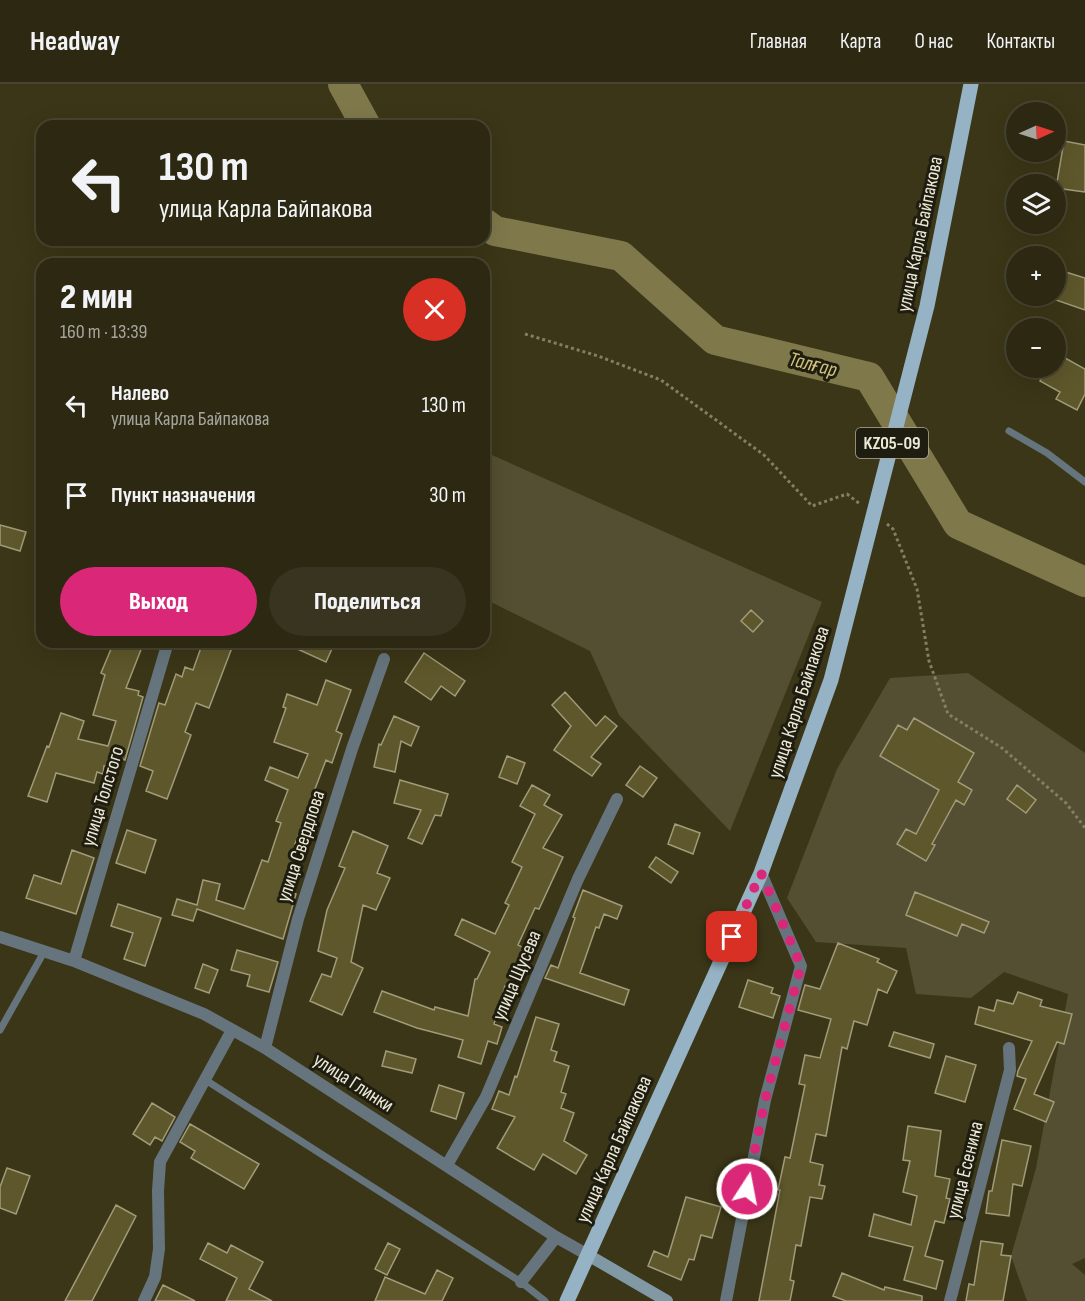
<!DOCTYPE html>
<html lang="ru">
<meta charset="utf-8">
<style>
body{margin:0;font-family:"Sofia Sans Condensed",sans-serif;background:#38341f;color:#f1f3f6;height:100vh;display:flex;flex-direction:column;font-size:22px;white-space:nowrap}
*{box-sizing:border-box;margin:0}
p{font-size:20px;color:#a6a69f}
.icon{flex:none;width:33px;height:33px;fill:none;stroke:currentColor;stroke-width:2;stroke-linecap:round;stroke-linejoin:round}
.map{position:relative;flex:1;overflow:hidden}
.drawer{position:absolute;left:36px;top:174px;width:454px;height:390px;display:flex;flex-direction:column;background:#2c2811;border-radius:18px;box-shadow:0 6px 24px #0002,0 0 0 2px #484431}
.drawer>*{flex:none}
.guide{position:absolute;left:36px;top:36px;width:454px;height:126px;border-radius:18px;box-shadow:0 6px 24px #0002,0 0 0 2px #484431;background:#2c2811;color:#f1f3f6;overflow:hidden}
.needle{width:39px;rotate:87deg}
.controls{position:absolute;left:1006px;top:18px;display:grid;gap:12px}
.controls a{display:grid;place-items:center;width:60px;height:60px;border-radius:50%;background:#2c2811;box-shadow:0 6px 24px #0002,0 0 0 2px #484431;font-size:30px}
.pin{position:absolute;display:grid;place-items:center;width:51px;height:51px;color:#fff;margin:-26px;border-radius:12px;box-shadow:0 3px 9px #0006}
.me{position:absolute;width:66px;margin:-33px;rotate:11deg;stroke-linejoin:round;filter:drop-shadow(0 0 4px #0008)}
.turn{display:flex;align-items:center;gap:21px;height:126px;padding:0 24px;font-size:27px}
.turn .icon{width:78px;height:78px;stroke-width:2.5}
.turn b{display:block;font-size:42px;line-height:51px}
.round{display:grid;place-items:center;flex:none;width:63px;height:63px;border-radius:32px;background:#38341f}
.summary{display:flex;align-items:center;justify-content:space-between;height:102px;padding:0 24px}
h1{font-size:36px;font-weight:800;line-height:45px}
.button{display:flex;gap:12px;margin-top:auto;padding:12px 24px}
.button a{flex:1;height:69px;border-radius:36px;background:#db2777;color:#fff;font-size:24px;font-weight:800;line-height:69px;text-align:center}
.button a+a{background:#38341f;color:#f1f3f6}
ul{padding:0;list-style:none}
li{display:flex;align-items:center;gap:18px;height:90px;padding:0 24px}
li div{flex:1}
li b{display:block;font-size:22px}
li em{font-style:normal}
header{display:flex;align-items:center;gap:36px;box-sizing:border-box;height:84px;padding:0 30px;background:#2c2811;border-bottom:2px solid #484431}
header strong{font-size:28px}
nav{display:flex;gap:33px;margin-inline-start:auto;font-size:21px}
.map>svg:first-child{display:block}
.green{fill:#544f32}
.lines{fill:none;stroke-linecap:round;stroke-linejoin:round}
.river{stroke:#7f784b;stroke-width:30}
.building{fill:#5e572b;stroke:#a09b79;stroke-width:1.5}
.path{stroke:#837f65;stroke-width:3;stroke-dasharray:3 3;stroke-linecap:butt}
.lane{stroke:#66757d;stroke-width:7}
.street{stroke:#66757d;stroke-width:12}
.secondary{stroke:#8198a5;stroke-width:12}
.primary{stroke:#95b3c4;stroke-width:15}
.route{stroke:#db2777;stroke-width:10;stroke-dasharray:0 18}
.labels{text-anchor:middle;stroke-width:6;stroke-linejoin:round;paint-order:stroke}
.shield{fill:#1f1d10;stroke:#aeac9b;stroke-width:1.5}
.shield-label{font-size:18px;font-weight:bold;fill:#ece9d7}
.street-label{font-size:20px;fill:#ece9d7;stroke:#1f1d10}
.water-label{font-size:21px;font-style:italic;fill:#d0c37b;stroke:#1f1d10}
</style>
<header>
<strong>Headway</strong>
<nav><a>Главная</a><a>Карта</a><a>О нас</a><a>Контакты</a></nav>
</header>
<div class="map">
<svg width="1085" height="1217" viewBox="0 0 1085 1217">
<rect width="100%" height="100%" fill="#3b3617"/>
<!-- green -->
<path class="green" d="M484,371h8l330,147 -92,229 -111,-116 -29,-64 -105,-52z
M968,589l117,80v505l-13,6 13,11v26h-58l-16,-45 25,-88 32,-174 -64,-22 -33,26 -55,-4 -10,-46 -90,-6 -29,-44 50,-129 53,-91z"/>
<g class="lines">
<!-- river -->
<path class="river" d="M343,0l23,42
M484,139l11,8 126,25 94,84 154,37 89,147 127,58"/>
</g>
<!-- building -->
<path class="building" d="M1064,57l21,4v47l-29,-4z
M1056,185l29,9v32l-29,-10z
M1056,269l29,16v25l-8,16 -21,-11 4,-7 -20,-11 7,-13h9z
M0,441l26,7 -6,19 -20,-6z
M751,526l12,11 -10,11 -12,-11z
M114,558h30l-18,46 13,3 -1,4 5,2 -18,63 -6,-2 -3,11 -12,-3 -1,8 -6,-2 -3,11 -38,-10 -9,29 -19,-6 19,-50 2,1 12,-34 23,8 -6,18 30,7 8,-25 -23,-6 12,-40 -4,-2z
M203,558h21l9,3 -24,63 -13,-5 -11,29 6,3 -24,64 -21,-8 7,-20 -13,-5 19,-63 6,2 11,-31 6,3 3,-10 8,3z
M282,558h53l-9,20z
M424,569l41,28 -10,15 -14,-10 -10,14 -26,-18z
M326,596l25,10 -15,41 6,3 -10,29 -6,-3 -11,29 10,4 -5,15 -9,-4 -16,40 5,1 -15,45 11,4 -13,45 -86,-30 -4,12 -21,-6 5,-16 20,6 6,-25 17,4 -4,16 28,9 18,-49 6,2 13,-39 -5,-2 12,-31 -23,-10 5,-13 28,11 10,-24 -34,-12 12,-34 -3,-1 4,-13 30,11z
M565,608l31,34 9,-10 12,10 -26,31 10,7 -9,12 -38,-26 17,-24 -19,-21z
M394,632l25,11 -8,19 -10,-5 -6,31 -21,-5 5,-23 2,1z
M914,634l60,35 -16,29 14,8 -8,15 -8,-5 -24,44 3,1 -9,16 -29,-17 9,-15 10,5 23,-44 -59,-34 18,-31 9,5z
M507,672l18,7 -8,21 -18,-7z
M640,682l17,12 -14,19 -17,-12z
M400,696l48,14 -7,22 -6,-1 -13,29 -14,-6 13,-28 -27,-7z
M532,701l18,10 -6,10 18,10 -19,33 20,9 -24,52 -4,-1 -17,37 10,5 -18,38 -5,-2 -11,38 8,3 -5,17 -9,-3 -7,23 -23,-7 5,-17 -46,-12 -43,-16 8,-21 52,19 1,-3 33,9 7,-37h2l13,-27 -35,-17 7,-16 33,15 14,-29 -4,-2 17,-36 -10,-5 23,-48 -15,-8z
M1017,701l19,15 -10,13 -19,-14z
M675,740l25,9 -7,21 -25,-10z
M127,746l29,10 -11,33 -29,-10z
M353,747l35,15 -11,27 13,5 -14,32 -13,-5 -12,57 12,6 -21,47 -32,-14 12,-27 9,3 6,-19 -19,-7 9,-41 18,-42 -6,-2z
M72,766l22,8 -18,56 -50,-16 8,-23 27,9z
M656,773l22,15 -7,11 -22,-16z
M583,806l39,16 -5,13 -13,-5 -5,14 -3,-1 -16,46 49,17 -5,15 -79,-27 6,-13 7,3 17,-50 -2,-1z
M915,808l74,30 -5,11 -22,-9 -5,12 -51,-21z
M118,820l43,14 -16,48 -21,-7 9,-26 -22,-7z
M838,859l41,16 -2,3 20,9 -10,22 -9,-4 -11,36 -13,-4 -7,28 -5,-2 -16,89 -10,-2 -6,28 13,3 -4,20 6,1 -3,13 -12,-2 -9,49 -5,-1 -6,35 4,1 -4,20h-31l21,-111h-2l7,-33 5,1 15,-73 -6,-1 6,-29 15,3 11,-39 -33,-9 7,-25 15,4z
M237,866l41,12 -9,30 -22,-6 3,-11 -19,-5z
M203,880l15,6 -9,23 -14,-5z
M748,896l25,8 -2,5 9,3 -7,22 -34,-11z
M1018,908l24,8 -2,6 32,8 -8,30 -7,-2 -23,52 20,8 -8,20 -32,-13 12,-30 -9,-3 1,-5 14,-30 -57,-17 4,-17 15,4 3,-11 16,4z
M536,933l23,7 -8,26 6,2 -3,9 15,5 -8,26 5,2 -5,14 13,5 -10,28 23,14 -11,19 -33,-20 -9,16 -37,-22 18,-31 -23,-8 7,-18 10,4 6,-19 2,1z
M894,948l40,12 -4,14 -41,-12z
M386,967l30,8 -4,14 -30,-7z
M946,972l30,9 -11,37 -30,-9z
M439,1001l25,8 -8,26 -25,-8z
M152,1019l23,14 -13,24 -7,-4 -5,8 -17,-11z
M190,1040l69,40 -15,25 -53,-31 4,-7 -15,-9z
M908,1042l33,5 -6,45 15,3 -4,19 4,1 -6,24 -9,-2 -10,35 18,5 -7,28 -32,-9 9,-33 -44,-11 5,-22 37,11 6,-29 -14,-4 7,-31 -7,-1z
M1002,1056l29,6 -9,40 -9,-2 -4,32 -23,-3 3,-22h3z
M7,1084l23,8 -14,38 -16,-6v-21z
M686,1113l35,10 -9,31 -11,-3 -7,25 -5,-1 -8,21 -33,-14 6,-15 14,6z
M116,1121l20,11 -44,85h-27z
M981,1157l22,3 -2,11 10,1 -8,45h-37l3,-17 5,1z
M208,1159l19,10 4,-8 32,17 -14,27 23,12h-46l11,-23 -37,-19z
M388,1159l12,6 -13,26 -12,-6z
M437,1186l16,8 -11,23h-67l10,-24 40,17z
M842,1189l42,17 1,-3 37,9v5h-76l-13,-5z
M163,1201l32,16h-40z"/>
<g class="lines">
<!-- path -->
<path class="path" d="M525,250l73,22 63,24 103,75 48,51 35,-12 13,10
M887,440l6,5 24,60 12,72 19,53 54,34 64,55 19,25"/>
<!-- lane -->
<path class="lane" d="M1009,347l38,22 38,29
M0,946l44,-78
M204,995l317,203 24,19"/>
<!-- street -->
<path class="street" d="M0,853l74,24 130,53 61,34 291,189 32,18
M74,877l94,-319
M265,964l33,-129 54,-170 32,-90
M447,1081l39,-68 92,-218 39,-80
M521,1198l35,-45
M144,1217l11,-24 4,-28 -1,-58 2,-29 72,-132
M726,1217l39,-201 36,-134 -40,-93
M950,1217l60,-231 -1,-22"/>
<!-- secondary -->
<path class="secondary" d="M588,1171l79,46"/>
<!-- primary -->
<path class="primary" d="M567,1217l194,-428 70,-193 96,-374 44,-222"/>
</g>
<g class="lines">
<!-- route -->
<path class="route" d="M732,853l29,-64 40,93 -36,134 -18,89"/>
</g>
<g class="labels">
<!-- shield labels -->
<rect class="shield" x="856" y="344" width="72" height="30" rx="4.5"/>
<g class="shield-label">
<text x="892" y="365">KZ05-09</text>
</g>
<!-- street labels -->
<g class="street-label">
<text transform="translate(919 150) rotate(-78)" y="7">улица Карла Байпакова</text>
<text transform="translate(798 618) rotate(-72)" y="7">улица Карла Байпакова</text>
<text transform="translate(102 712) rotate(-73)" y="7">улица Толстого</text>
<text transform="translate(300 762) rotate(-72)" y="7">улица Свердлова</text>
<text transform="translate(516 891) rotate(-67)" y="7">улица Щусева</text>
<text transform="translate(354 998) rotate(33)" y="7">улица Глинки</text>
<text transform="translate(613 1065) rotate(-66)" y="7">улица Карла Байпакова</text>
<text transform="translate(964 1086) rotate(-76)" y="7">улица Есенина</text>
</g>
<!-- water labels -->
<g class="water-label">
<text transform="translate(813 280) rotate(14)" y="7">Талғар</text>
</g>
</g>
</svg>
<div class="controls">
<a><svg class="needle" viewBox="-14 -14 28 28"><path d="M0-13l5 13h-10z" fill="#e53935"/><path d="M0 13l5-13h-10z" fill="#a6a69f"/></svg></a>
<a><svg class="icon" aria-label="layers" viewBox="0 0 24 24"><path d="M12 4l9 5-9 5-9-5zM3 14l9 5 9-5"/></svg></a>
<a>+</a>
<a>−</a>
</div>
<div class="pin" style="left:732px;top:853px;background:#d93025"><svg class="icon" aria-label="arrive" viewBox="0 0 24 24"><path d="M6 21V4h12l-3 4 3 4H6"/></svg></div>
<svg class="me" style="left:747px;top:1105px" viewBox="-20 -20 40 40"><circle r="17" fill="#db2777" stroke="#fff" stroke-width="3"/><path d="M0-11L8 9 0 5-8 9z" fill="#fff"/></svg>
<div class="guide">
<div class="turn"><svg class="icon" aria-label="left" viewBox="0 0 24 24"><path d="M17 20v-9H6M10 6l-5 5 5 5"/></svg><div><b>130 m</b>улица Карла Байпакова</div></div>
</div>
<section class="drawer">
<div class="summary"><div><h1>2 мин</h1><p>160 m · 13:39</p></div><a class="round" style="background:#d93025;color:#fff"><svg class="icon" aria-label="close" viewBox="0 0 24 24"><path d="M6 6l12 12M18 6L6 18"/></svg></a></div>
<ul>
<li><svg class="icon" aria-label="left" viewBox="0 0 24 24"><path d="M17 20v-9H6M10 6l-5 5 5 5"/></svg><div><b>Налево</b><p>улица Карла Байпакова</p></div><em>130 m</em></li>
<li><svg class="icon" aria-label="arrive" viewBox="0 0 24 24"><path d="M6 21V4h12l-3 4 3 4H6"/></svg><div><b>Пункт назначения</b></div><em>30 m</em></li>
</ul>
<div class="button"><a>Выход</a><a>Поделиться</a></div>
</section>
</div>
